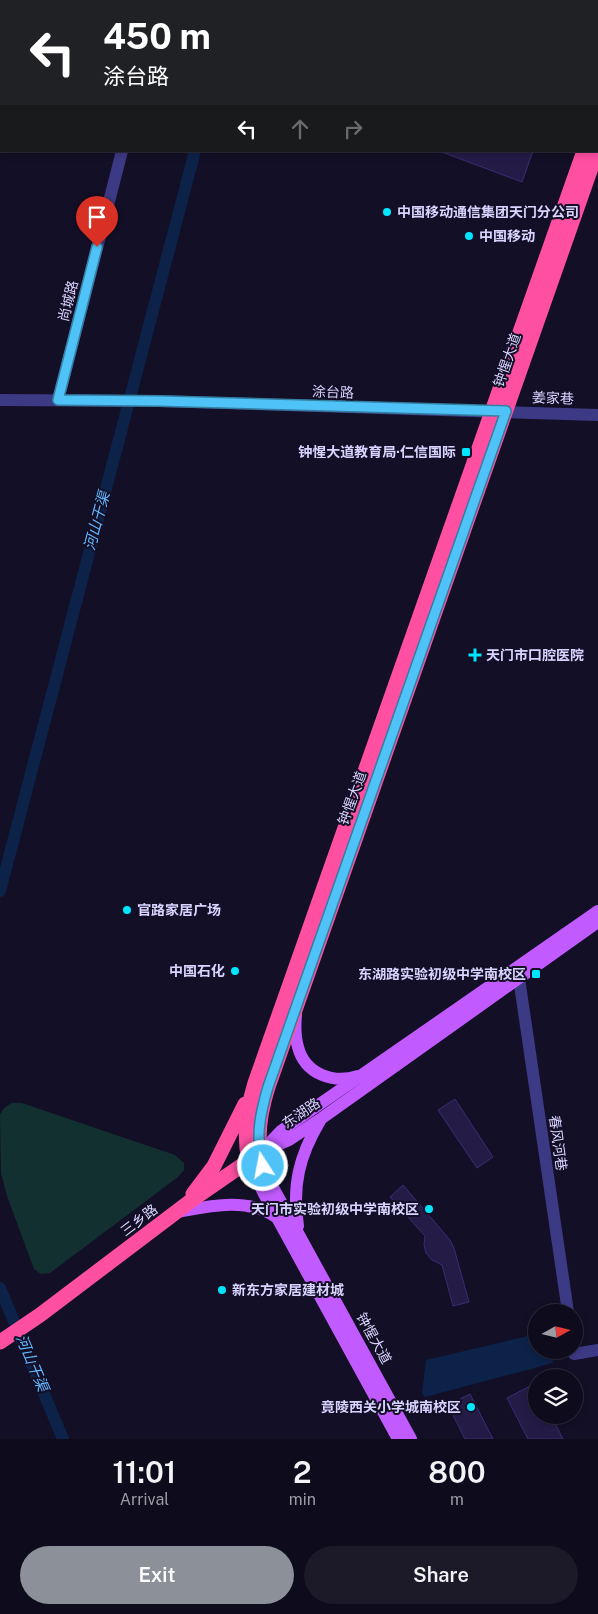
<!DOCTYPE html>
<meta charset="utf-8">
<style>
body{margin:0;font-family:"Public Sans","Noto Sans SC",sans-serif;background:#1c1929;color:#f1f3f6;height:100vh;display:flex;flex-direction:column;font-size:19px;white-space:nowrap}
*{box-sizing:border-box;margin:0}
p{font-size:16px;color:#9b9ba3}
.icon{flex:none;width:28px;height:28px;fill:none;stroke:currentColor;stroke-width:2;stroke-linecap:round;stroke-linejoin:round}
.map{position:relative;height:1439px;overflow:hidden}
.side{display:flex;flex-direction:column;background:#0e0b1c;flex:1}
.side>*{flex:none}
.banner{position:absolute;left:0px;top:0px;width:599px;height:152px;box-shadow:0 2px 8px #0003,0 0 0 1px #2e2b3b;background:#202124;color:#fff;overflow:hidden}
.needle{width:32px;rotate:82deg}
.controls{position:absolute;left:528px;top:1304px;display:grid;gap:10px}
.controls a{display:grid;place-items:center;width:55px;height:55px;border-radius:50%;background:#0e0b1c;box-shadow:0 2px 8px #0003,0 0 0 1px #2e2b3b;font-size:25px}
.pin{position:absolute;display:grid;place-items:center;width:42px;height:42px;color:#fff;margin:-51px -21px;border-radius:50% 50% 50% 0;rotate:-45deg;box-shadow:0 0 5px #0007}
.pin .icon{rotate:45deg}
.me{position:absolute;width:55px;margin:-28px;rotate:349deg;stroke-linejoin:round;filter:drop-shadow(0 0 4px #0008)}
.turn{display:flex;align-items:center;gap:18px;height:105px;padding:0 20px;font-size:22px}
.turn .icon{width:65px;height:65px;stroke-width:2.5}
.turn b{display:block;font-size:35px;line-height:42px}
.lanes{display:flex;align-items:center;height:48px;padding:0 20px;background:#0003;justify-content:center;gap:25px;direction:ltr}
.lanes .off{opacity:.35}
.eta{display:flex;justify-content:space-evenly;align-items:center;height:85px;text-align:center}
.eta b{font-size:30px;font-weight:600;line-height:35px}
.primary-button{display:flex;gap:10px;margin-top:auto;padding:10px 20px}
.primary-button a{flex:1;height:58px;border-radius:30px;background:#8c9099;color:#fff;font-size:20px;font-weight:600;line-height:58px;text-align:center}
.primary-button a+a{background:#1c1929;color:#f1f3f6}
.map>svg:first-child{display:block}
.green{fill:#12302f}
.water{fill:#0c2248}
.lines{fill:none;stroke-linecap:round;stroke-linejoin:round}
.canal{stroke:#0c2248;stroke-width:12}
.building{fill:#241b47;stroke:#3b2d73}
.minor{stroke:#3d3a85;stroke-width:12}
.major{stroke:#c25bff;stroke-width:12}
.highway{stroke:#ff4fa3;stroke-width:15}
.route-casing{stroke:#337fa1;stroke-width:12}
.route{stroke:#4fc3f7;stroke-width:9}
.poi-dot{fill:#00e5ff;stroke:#130f26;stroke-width:2}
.labels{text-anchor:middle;stroke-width:4;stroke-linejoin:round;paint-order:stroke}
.poi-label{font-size:14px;font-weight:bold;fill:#d9d4ff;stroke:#130f26;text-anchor:start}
.street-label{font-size:14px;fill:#d9d4ff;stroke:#130f26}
.water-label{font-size:15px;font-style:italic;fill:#62b6ff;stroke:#130f26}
</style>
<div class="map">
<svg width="598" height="1439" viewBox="0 0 598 1439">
<rect width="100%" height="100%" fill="#130f26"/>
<!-- green -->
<path class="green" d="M12,1103h10l153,52 9,8v7l-6,7 -128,96 -9,1 -7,-5 -27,-73 -6,-23 -1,-58 4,-7z"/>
<!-- water -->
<path class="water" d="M536,1334v16h15l2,13 -128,34 -3,-4 4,-33z"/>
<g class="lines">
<!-- canal -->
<path class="canal" d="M234,1l1,-1
M0,891l195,-740
M0,1288l63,151"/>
</g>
<!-- building -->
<path class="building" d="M439,151h94l-11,31z
M455,1099l38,58 -16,11 -39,-58z
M403,1185l47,55 4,8 15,54 -16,4 -11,-41 -10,-5 -6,-7 -2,-8 1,-9 -35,-39z
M534,1384l2,3v28h15l12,24h-35l-21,-41z
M470,1394l23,45h-28l-17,-34z"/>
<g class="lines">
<!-- minor -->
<path class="minor" d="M160,1l1,-1
M0,400l159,1 439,14
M58,400l64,-249
M519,978l49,334
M573,1350l1,4 24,-4"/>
<!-- major -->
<path class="major" d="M296,1015c-1,11 -1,22 2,32 7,27 35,37 60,29
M266,1150l23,-10 33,-22 276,-196
M260,1153l21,-22 317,-220
M260,1153l10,29 141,257
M249,1161l14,31 135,247
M177,1212c32,-6 70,-15 99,5
M298,1226c-6,-40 1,-70 22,-105"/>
<!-- highway -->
<path class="highway" d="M598,85v-1
M598,113v-1
M249,1161c-6,-27 -2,-52 6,-78l329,-932
M193,1194l21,-28 31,-62
M0,1342l40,-27 156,-118 64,-44c-3,-23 1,-44 8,-66l329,-936"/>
</g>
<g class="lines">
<defs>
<path id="route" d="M97,247l-39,153 101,1 347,10 -238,676c-8,27 -13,51 -5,79"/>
</defs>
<!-- route casing -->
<use href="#route" class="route-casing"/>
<!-- route -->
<use href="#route" class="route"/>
</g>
<!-- markers -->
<g class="poi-dot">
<circle cx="387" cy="212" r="5"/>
<circle cx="469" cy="236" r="5"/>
<rect x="461" y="447" width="10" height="10" rx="2.5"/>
<path d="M472.5 647.5h5v5h5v5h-5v5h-5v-5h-5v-5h5z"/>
<circle cx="127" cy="910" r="5"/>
<circle cx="235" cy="971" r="5"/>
<rect x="531" y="969" width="10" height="10" rx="2.5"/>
<circle cx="429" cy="1209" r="5"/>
<circle cx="222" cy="1290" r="5"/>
<circle cx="471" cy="1407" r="5"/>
</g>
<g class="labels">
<!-- poi labels -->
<g class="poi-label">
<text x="397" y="217">中国移动通信集团天门分公司</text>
<text x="479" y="241">中国移动</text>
<text x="456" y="457" text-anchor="end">钟惺大道教育局·仁信国际</text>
<text x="486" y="660">天门市口腔医院</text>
<text x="137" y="915">官路家居广场</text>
<text x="225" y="976" text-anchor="end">中国石化</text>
<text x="526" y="979" text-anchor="end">东湖路实验初级中学南校区</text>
<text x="419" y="1214" text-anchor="end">天门市实验初级中学南校区</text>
<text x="232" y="1295">新东方家居建材城</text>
<text x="461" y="1412" text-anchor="end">竟陵西关小学城南校区</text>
</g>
<!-- street labels -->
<g class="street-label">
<text transform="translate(68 301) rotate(-76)" y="5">尚城路</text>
<text transform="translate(507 360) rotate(-71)" y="5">钟惺大道</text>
<text transform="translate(333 392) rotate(2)" y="5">涂台路</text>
<text transform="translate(553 398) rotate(2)" y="5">姜家巷</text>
<text transform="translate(352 798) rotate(-70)" y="5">钟惺大道</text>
<text transform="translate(301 1113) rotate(-34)" y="5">东湖路</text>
<text transform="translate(558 1143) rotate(82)" y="5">春风河巷</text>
<text transform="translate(139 1220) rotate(-37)" y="5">三乡路</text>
<text transform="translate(374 1338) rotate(61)" y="5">钟惺大道</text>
</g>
<!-- water labels -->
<g class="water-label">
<text transform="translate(97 521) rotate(-75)" y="5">河山干渠</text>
<text transform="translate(32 1363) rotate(67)" y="5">河山干渠</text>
</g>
</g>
</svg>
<div class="controls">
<a><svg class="needle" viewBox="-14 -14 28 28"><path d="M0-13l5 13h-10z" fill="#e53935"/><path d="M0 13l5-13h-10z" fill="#9b9ba3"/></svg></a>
<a><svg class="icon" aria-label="layers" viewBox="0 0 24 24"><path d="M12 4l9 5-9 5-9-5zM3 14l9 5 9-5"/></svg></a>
</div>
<div class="pin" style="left:97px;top:247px;background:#d93025"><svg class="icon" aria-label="arrive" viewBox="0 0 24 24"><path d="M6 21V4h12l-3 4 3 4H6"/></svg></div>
<svg class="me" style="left:263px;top:1166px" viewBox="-20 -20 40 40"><circle r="17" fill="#4fc3f7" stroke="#fff" stroke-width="3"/><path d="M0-11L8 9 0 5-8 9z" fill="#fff"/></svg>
<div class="banner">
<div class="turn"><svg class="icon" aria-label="left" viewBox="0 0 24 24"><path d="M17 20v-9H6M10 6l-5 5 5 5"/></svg><div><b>450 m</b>涂台路</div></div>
<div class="lanes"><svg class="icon" aria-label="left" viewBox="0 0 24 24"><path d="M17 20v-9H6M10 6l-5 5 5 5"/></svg><svg class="icon off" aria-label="ahead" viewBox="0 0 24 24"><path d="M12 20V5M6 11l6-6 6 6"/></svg><svg class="icon off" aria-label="right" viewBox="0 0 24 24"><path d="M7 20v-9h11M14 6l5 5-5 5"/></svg></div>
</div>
</div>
<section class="side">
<div class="eta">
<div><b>11:01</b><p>Arrival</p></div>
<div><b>2</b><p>min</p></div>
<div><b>800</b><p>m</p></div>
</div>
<div class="primary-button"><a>Exit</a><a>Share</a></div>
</section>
